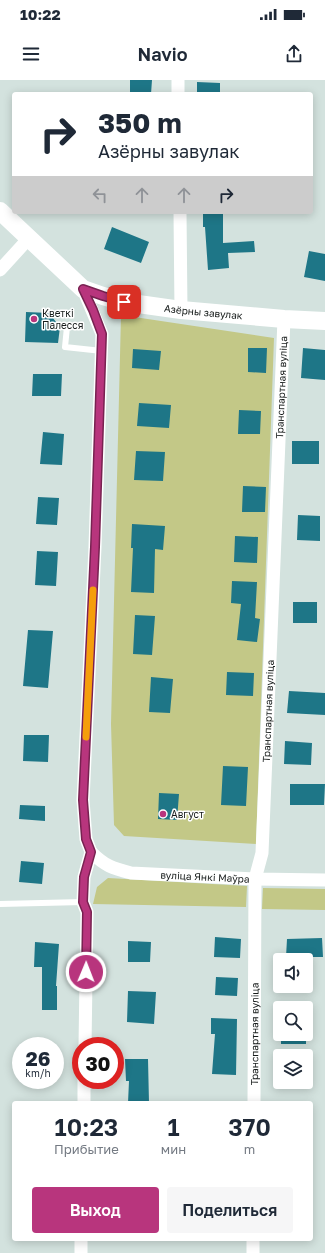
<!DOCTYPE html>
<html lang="ru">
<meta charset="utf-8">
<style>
body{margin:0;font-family:"Golos Text",sans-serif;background:#f6f6f7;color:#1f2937;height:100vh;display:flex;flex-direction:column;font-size:15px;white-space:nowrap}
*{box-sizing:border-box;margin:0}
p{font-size:13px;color:#747a83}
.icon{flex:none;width:22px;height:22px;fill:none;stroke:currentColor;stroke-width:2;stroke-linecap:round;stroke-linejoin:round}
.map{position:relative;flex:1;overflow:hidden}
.side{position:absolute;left:12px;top:1021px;width:301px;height:140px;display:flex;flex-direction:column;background:#fff;border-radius:4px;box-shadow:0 2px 10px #0003}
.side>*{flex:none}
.top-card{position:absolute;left:12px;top:12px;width:301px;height:122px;border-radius:4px;box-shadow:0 2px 10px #0003;background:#fff;color:#1f2937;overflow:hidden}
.tools{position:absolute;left:273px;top:873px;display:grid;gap:8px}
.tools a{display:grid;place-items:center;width:40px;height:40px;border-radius:4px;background:#fff;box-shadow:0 2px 10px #0003;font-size:20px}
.speed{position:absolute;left:12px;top:957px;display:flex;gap:8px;font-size:20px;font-weight:700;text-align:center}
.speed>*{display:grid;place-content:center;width:52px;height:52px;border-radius:50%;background:#fff;box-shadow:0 2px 10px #0003;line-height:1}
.speed small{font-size:10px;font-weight:400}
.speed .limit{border:6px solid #d22;background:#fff;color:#111}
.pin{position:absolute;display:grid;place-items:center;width:34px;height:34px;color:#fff;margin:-17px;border-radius:8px;box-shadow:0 2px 6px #0006}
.me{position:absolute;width:44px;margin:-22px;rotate:1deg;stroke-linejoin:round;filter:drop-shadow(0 0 3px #0008)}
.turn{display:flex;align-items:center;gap:14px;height:84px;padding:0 20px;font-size:18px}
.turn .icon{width:52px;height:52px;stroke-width:2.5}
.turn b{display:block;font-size:28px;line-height:34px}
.lanes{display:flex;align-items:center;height:38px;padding:0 20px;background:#0003;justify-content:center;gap:20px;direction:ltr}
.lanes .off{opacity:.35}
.eta{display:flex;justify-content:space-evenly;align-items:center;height:68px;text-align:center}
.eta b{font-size:24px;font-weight:600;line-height:28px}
.cta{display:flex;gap:8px;margin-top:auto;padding:8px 20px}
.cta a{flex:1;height:46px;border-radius:4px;background:#b8357d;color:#fff;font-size:16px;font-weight:600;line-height:46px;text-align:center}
.cta a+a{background:#f6f6f7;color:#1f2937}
.status{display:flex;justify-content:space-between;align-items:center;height:28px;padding:0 20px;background:#fff;direction:ltr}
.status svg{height:11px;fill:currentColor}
header{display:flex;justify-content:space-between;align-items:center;height:52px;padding:0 20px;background:#fff;font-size:18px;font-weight:600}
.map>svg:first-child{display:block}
.green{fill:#c3c887}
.building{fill:#1e7687}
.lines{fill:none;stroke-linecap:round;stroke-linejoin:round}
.lane{stroke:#fff;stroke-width:6}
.street{stroke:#fff;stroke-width:13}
.secondary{stroke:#fff;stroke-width:18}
.route-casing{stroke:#782251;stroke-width:10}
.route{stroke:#b8357d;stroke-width:7}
.slow{stroke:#f59e0b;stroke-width:7}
.poi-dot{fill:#b8357d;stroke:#fff;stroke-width:1.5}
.labels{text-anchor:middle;stroke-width:3;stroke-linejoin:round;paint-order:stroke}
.street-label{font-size:10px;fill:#161b1a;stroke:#fff}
.poi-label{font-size:10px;fill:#161b1a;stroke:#fff;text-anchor:start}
</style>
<div class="status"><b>10:22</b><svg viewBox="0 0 49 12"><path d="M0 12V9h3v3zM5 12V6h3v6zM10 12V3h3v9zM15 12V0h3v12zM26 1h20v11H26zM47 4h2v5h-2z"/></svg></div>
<header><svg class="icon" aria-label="menu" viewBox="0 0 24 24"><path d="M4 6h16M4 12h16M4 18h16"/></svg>Navio<svg class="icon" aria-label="share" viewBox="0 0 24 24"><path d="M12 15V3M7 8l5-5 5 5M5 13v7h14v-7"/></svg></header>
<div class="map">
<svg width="325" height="1173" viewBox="0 0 325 1173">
<rect width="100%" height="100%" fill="#d3e2de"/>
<!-- green -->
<path class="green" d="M121,235l153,23 -18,506 -132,-8 -10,-11 -3,-101z
M108,798l139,8 -1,21 -153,-3 4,-17z
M263,808l62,1v21l-63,-1z"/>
<!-- building -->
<path class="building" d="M130,0h22l-1,14h-21z
M197,2l23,1v11h-23z
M203,132h20v31l31,-2 1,11 -27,1 1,15 -21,2 -3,-43h-2z
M112,147l37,15 -8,21 -37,-14z
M309,171l16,3v27l-21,-4z
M26,232l23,1 11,14 -2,16 -33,-1z
M248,268h19l-1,25 -18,-1z
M303,268l22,2v30l-24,-2z
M133,269l28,2 -2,19 -27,-2z
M33,294h29l-1,22h-29z
M139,323l32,2 -2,23 -32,-2z
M239,330l22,1 -1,23h-22z
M43,352l21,2 -2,31 -22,-1z
M292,361h27v23h-27z
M136,371l29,1 -2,29 -29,-1z
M243,406l23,1 -1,25h-23z
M38,417l21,1 -2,27 -21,-1z
M298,435l22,1v25l-23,-1z
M132,444l33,2 -2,24 -8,-1 -1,44 -23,-1 2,-44h-2z
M235,456l23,1 -1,26 -23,-1z
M37,471l21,1 -2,34 -21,-1z
M232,501l25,1 -2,36 5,1 -3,23 -20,-2 4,-36 -10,-1z
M293,522h24v21h-24z
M135,535l20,1 -3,39 -19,-1z
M28,550l25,1 -5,57 -25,-2z
M227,592l27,1 -1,23 -27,-1z
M151,597l22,2 -3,34 -21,-1z
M289,611l36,2v22l-38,-2z
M24,655h25l-1,27 -25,-1z
M285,661l27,2 -1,22 -27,-1z
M223,686l25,1 -2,39 -25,-1z
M290,704h35l-1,21h-34z
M159,713l20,1 -2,26 -19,-1z
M20,725l25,1v15l-26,-2z
M21,781l23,2 -2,21 -23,-2z
M215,857l26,2 -1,19 -26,-1z
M322,858l1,19h-37l1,-18z
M128,861l23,1 -1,20h-22z
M35,862l24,2 -3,42h1v24h-15v-43h-8z
M216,897l22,1 -1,18 -22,-1z
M128,911l28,1 -2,32 -27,-2z
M211,938l26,1 -1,56 -24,-1 3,-40h-4z
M281,954h25v10h-25z
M125,979h23l1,44h-21l1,-22h-3z"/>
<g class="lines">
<!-- lane -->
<path class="lane" d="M67,247l-2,20 37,4
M0,824l83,-2"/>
<!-- street -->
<g class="street">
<path d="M178,0v14"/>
<path d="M180,132l1,98"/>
<path d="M0,190l29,-32"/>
<path d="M83,209l19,45 -7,213 -12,253 3,39 5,13 -7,25 -1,25 4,10 -2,134"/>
<path id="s1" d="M91,772c14,14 21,16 40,21l124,6 70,1"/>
<path d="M84,1023v-23"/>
<path id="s2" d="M254,1023l1,-224 7,-26 22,-534"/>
<path d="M81,1173v-14"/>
<path d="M253,1173v-14"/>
</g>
<!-- secondary -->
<path class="secondary" id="s3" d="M0,131l83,78 20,7 21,6 57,8 103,9 41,2"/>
</g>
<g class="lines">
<defs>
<path id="route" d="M86,892l1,-60 -4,-10 1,-25 7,-25 -5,-13 -3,-39 12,-253 7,-213 -9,-24 -10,-21 20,7 21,6"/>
</defs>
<!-- route casing -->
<use href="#route" class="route-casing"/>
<!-- route -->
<use href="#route" class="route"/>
<!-- slow -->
<path class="slow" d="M86,657l7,-147"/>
</g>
<!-- markers -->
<g class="poi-dot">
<circle cx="34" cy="239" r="4"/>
<circle cx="163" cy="734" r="4"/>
</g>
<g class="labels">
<!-- street labels -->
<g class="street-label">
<text dy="4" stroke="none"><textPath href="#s3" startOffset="237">Азёрны завулак</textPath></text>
<text dy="4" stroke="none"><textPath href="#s2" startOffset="717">Транспартная вуліца</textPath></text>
<text dy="4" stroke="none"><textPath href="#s2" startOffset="393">Транспартная вуліца</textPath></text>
<text dy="4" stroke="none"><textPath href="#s1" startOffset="120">вуліца Янкі Маўра</textPath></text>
<text dy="4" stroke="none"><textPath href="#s2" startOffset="69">Транспартная вуліца</textPath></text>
</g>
<!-- poi labels -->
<g class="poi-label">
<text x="42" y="237">Кветкі<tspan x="42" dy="12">Палесся</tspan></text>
<text x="171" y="738">Август</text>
</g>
</g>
</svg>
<div class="tools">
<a><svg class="icon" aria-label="sound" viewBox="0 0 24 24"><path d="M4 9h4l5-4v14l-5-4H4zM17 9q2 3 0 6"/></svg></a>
<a><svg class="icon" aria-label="search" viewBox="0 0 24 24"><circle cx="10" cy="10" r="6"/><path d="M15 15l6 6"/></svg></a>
<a><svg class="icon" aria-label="layers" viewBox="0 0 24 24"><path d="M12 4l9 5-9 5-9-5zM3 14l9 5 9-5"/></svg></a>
</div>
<div class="speed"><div>26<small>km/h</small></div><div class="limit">30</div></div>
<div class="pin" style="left:124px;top:222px;background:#d93025"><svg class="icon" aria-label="arrive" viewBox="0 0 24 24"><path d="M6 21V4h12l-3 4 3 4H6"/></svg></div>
<svg class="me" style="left:86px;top:892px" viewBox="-20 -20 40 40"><circle r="17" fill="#b8357d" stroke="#fff" stroke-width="3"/><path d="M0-11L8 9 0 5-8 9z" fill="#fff"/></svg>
<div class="top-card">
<div class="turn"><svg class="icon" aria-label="right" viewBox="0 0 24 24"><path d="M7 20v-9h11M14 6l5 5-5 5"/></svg><div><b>350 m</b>Азёрны завулак</div></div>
<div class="lanes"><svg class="icon off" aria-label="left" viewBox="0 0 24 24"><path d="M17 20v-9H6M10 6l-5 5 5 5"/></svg><svg class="icon off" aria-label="ahead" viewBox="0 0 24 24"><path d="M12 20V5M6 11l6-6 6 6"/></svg><svg class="icon off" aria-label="ahead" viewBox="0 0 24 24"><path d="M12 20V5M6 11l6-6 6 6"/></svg><svg class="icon" aria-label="right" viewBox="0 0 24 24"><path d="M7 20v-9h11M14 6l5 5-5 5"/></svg></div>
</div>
<section class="side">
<div class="eta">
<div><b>10:23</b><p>Прибытие</p></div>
<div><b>1</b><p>мин</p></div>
<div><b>370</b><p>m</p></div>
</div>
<div class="cta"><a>Выход</a><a>Поделиться</a></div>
</section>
</div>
